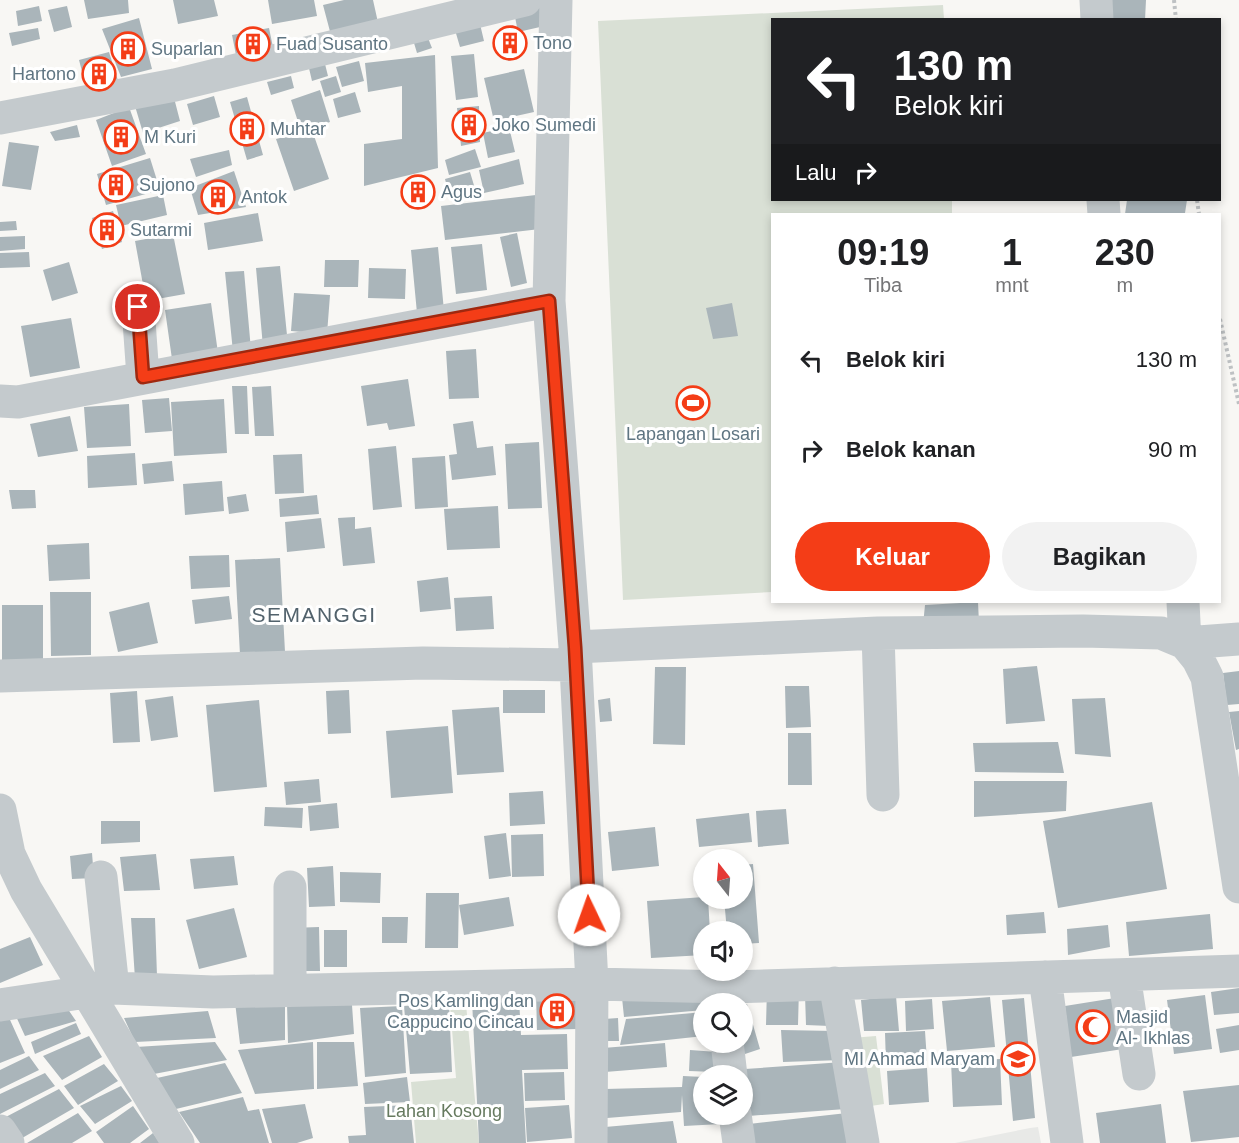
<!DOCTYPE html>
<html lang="id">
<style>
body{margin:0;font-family:Arial,sans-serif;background:#f2f2f2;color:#202124;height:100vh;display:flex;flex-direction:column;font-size:22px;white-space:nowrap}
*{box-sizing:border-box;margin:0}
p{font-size:20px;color:#757577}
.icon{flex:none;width:33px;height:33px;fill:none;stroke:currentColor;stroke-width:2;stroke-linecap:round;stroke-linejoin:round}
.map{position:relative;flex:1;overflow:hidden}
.panel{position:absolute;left:771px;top:213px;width:450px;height:390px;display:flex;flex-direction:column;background:#fff;border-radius:0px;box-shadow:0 3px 9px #0003}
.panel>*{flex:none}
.guide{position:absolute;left:771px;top:18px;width:450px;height:183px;border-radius:0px;box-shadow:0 3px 9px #0003;background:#202124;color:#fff;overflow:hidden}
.needle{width:39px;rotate:343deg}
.fabs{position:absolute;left:693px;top:849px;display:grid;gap:12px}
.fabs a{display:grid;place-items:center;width:60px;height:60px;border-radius:50%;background:#fff;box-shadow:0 3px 9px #0003;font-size:30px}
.pin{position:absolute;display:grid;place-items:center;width:51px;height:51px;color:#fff;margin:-26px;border:3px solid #fff;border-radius:50%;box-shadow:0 2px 6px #0007}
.me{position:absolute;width:66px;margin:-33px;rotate:357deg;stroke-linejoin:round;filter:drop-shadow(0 0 4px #0008)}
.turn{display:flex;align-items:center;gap:21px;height:126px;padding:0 24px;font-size:27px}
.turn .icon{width:78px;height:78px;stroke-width:2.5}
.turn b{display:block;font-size:42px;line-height:51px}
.then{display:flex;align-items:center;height:57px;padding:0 24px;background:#0003;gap:12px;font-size:22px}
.eta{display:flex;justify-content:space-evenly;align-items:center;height:102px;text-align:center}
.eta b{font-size:36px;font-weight:700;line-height:42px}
.button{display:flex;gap:12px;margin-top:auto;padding:12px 24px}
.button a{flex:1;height:69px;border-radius:36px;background:#f43d17;color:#fff;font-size:24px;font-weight:700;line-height:69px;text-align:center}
.button a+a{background:#f2f2f2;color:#202124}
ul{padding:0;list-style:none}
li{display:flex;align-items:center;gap:18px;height:90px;padding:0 24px}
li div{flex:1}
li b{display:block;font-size:22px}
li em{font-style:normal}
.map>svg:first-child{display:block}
.built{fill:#e8e9e7}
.green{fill:#d9e0d5}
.building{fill:#aab5ba}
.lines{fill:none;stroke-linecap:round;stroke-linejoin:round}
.path{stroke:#bec1c3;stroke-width:4;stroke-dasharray:3 3;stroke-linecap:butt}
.street{stroke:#c4cacd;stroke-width:33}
.route-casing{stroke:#9f280f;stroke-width:15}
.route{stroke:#f43d17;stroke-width:10}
.labels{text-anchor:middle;stroke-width:6;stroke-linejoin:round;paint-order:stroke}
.poi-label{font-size:18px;fill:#5f7582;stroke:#fff;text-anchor:start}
.park-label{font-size:18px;fill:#667a5f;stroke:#fff}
.quarter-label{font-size:21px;letter-spacing:1.5px;fill:#52626c;stroke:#fff}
</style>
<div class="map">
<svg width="1239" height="1143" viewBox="0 0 1239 1143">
<rect width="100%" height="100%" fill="#f8f7f4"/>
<!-- built -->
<path class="built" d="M1038,1127l3,16h-86l75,-15z"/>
<!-- green -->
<path class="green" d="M943,5l1,14 -172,1v180h180v14h-180v378l-149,8 -25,-579z
M466,1004l13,139h-63l-5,-61 45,-4 -6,-73z
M876,1036l8,68 -20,3 -13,-69z"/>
<!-- building -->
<path class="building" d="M84,0h44l1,13 -41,6z
M173,0h41l4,16 -40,8z
M268,0h46l3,16 -45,8z
M344,0h29l6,27 -47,12 -9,-34z
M548,0l1,25 -31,7 -5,-25z
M1105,0h41l-1,20h-40z
M39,6l3,15 -24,5 -2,-15z
M67,6l5,21 -18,5 -6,-22z
M139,18l13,51 -31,8 -19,-48z
M480,24l4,17 -24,6 -5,-17z
M513,25l9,31 -14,5 -9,-32z
M38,28l2,11 -28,7 -3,-13z
M269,28l5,24 -37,8 -5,-25z
M428,38l4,10 -15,5 -3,-10z
M109,52l11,35 -31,11 -10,-38z
M474,54l4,43 -22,3 -5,-44z
M435,55l3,113 -74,18v-42l38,-5v-53l-34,6 -3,-29z
M324,60l4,16 -16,5 -4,-17z
M359,61l5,20 -22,6 -6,-20z
M524,69l10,43 -40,9 -10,-43z
M291,76l3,12 -23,7 -4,-13z
M336,76l5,16 -16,5 -5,-16z
M320,90l10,32 -29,9 -10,-31z
M355,92l6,20 -23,6 -5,-19z
M173,94l7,27 -37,12 -8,-27z
M214,96l6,21 -27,8 -6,-21z
M247,97l16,58 -16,5 -17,-58z
M479,106l1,36 -19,4 -4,-38z
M129,107l17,47 -34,12 -16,-46z
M77,125l3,12 -25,4 -5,-9z
M509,127l6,25 -27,6 -5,-25z
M312,130l17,49 -35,12 -18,-52z
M9,142l30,4 -8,44 -29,-4z
M475,149l6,18 -32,8 -4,-15z
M229,150l3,15 -36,12 -6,-18z
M150,158l10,32 -54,15 -9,-31z
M519,159l5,25 -40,9 -5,-23z
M234,171l12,36 -48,8 -8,-27z
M470,172l6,20 -26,7 -5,-20z
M427,177l6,24 -24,7 -5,-24z
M163,195l4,20 -46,11 -5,-21z
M536,195l4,34 -95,11 -4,-34z
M1127,200h60l-2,13 -60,1z
M113,211l9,31 -20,7 -10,-31z
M258,213l5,28 -55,9 -4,-27z
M16,221l1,9 -17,1v-9z
M517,233l10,50 -16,4 -11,-50z
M173,234l12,60 -39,7 -11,-60z
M25,236v13l-25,2v-14z
M482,244l5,46 -31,4 -5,-47z
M438,247l6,64 -27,2 -6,-63z
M29,252l1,15 -30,1v-15z
M325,260h34l-1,27h-34z
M69,262l9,31 -26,8 -9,-31z
M280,266l8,79 -25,2 -7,-79z
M369,268l37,1 -1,30 -37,-1z
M244,271l7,79 -18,2 -8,-80z
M294,293l36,2 -3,39 -36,-3z
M211,303l7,50 -46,6 -7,-49z
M732,303l6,33 -25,3 -7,-31z
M71,318l9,50 -50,9 -9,-51z
M476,349l3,49 -30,1 -3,-48z
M408,379l7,47 -26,4 -2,-7 -20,3 -6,-40z
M232,386h15l2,48h-14z
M271,386l3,50h-19l-3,-49z
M169,398l3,33 -27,2 -3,-33z
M224,399l3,54 -53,3 -3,-54z
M129,404l2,42 -44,2 -3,-41z
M70,416l8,35 -40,6 -8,-33z
M473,421l4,27 16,-2 3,29 -44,5 -3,-25 8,-1 -4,-30z
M539,442l3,66 -34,1 -3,-65z
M396,446l6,61 -29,3 -5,-61z
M135,453l2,32 -49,3 -1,-32z
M302,454l2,39 -29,1 -2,-39z
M445,456l3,51 -33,2 -3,-51z
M172,461l2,20 -30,3 -2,-20z
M222,481l2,30 -39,4 -2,-31z
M9,490h26l1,18 -24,1z
M246,494l3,17 -20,3 -2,-17z
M317,495l2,19 -39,3 -1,-18z
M498,506l2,42 -53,2 -3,-41z
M355,517v12l16,-2 4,36 -32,3 -5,-48z
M321,518l4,30 -38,4 -2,-30z
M89,543l1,36 -41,2 -2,-36z
M229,555l1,32 -39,2 -2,-33z
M280,558l5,94 -45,3 -5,-95z
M448,577l3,32 -31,3 -3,-31z
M50,592h41v63l-40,1z
M229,596l3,23 -37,5 -3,-24z
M492,596l2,33 -38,2 -2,-33z
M149,602l9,41 -40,9 -9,-40z
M978,602l1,21 -56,2 2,-20z
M2,605h41v59h-41z
M1037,666l8,55 -39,3 -3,-55z
M655,667h31l-1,78 -32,-1z
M1239,671v33l-12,1 -4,-32z
M785,686h24l2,41 -25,1z
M349,690l2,43 -23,1 -2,-43z
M503,690h42v23h-42z
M137,691l3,51 -27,1 -3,-50z
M173,696l5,41 -27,4 -6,-41z
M610,698l2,23 -12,1 -2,-22z
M1105,698l6,59 -36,-3 -3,-55z
M259,700l8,87 -53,5 -8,-87z
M499,707l5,65 -47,3 -5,-65z
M1239,711v38l-3,1 -7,-38z
M448,726l5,67 -62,5 -5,-67z
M788,733h23l1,52h-24z
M1058,742l6,31 -89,-1 -2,-29z
M319,779l2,23 -35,3 -2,-23z
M974,781h93l-1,30 -92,6z
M543,791l2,33 -35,2 -1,-33z
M1152,802l15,87 -109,19 -15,-87z
M337,803l2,25 -29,3 -2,-25z
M265,807l38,1 -1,20 -38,-2z
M786,809l3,35 -31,3 -2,-36z
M749,813l3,29 -53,5 -3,-28z
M101,821h39v21l-39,2z
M655,827l4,39 -47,5 -4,-39z
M506,833l5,43 -22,3 -5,-43z
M543,834l1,42 -32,1 -1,-42z
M92,853l2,25 -22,1 -2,-23z
M156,854l4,36 -36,1 -4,-34z
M234,856l4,29 -44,4 -4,-30z
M753,864l6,79 -17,1v-12h-15l-3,-34h18v-33z
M333,866l2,40 -26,1 -2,-39z
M340,872l41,1 -1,30 -40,-1z
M426,893h33l-1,55h-33z
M509,897l5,29 -50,9 -5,-30z
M704,897l4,1 2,34h-6v23l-53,3 -4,-57z
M234,908l13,49 -48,12 -13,-49z
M1044,912l2,21 -39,2 -1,-20z
M1210,914l3,35 -84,7 -3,-34z
M382,917h26l-1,26h-25z
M131,918h24l2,58 -22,3z
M1108,925l2,22 -42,8 -1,-26z
M319,927l1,44h-28l-1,-43z
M324,930h23v37h-23z
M30,937l13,28 -43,18v-34z
M621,988l100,4 5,12h-22v6l-80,7z
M767,988h32l-1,37h-32z
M1239,988v25l-25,2 -3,-23z
M536,993h41v36l-40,1z
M805,995l17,3 8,28 -24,-1z
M1205,995l7,54 -38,5 -7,-54z
M896,996l3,35h-35l-3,-31z
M990,997l5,50 -48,4 -5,-50z
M519,998l2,37 46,-1 1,35 -46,1 4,73h-47l-7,-143z
M1024,998l11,120 -22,3 -11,-121z
M1115,998l8,51 -52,8 -6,-51z
M932,999l2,30 -28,2 -1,-30z
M63,1002l13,19 -51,15 -11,-24z
M235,1002l50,2v36l-45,4z
M287,1003l65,2 2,29 -66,9z
M449,1003l3,69 -42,2 -6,-68z
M747,1004l13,45 -18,6v-50z
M402,1006l4,67 -41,4 -5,-69z
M6,1011l19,42 -25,10v-49z
M208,1011l8,27 -81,4 -11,-24z
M704,1012v24l-84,9 6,-26z
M618,1018l1,23h-15v-22z
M76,1023l5,11 -46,20 -4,-12z
M1239,1025v25l-19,3 -4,-24z
M781,1030l54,1 7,29 -59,2z
M925,1031l2,30 -41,3 -1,-31z
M89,1036l13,21 -40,23 -19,-24z
M215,1042l12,18 -73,14 -18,-27z
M313,1042l1,47 -59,5 -17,-44z
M317,1042h37l4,44 -41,3z
M665,1043l2,24 -62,5 -2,-24z
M690,1050l27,2 -2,20 -26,-1z
M29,1056l10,14 -39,19v-19z
M1000,1059l2,46 -49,2 -2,-46z
M843,1062l3,47 -98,7 -3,-47z
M225,1063l17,30 -66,16 -19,-31z
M104,1064l14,17 -40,24 -14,-19z
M927,1068l2,34 -40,3 -2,-34z
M564,1072l1,28 -40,1 -1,-28z
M45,1073l10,13 -55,28v-20z
M683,1076l21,1v37h17v10l-37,2 -2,-31 -1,17 -74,6 -2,-29 77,-2z
M407,1077l3,25 -45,2 -2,-21z
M1239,1085v52l-48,5 -8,-51z
M121,1086l11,15 -37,23 -15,-18z
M59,1089l15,19 -57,33 -15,-22z
M243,1097l5,14 11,-2 10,34h-69l-21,-31z
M305,1104l8,34 -16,5h-25l-10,-34z
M1161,1104l5,39h-66l-4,-30z
M410,1105l4,38h-65l-1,-7 18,-1 -2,-28z
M569,1105l3,33 -45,4 -2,-34z
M133,1106l16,23 -19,14h-26l-8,-11z
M78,1113l14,18 -20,12h-45z
M847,1113l4,30h-100l-2,-19z
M673,1121l4,22h-71l-1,-16z
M153,1133l7,10h-20z"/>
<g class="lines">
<!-- path -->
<path class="path" d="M1174,0l2,20
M1197,200l2,14
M1220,319l19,85"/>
<!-- street -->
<path class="street" d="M556,0l-7,301 26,346 17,337 -1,159
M1096,0l1,20
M0,118l175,-33 350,-85
M1103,200l1,14
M138,307l5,70
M0,401l18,1 531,-101
M1183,602l2,41 54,-4
M878,633l5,162
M575,647l303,-14 205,-2 78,2 24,10 13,16 9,18 32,210
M0,676l423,-13 152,2
M0,810l9,44 17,36 152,253
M101,877l12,111
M1124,975l15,99
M1045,977l22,166
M835,983l28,160
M290,990v-103
M0,1005l113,-17 100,4 379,-8 137,3 510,-16
M727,1042l4,34
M735,1114l4,29
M0,1131l8,12"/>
</g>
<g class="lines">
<defs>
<path id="route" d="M138,307l5,70 406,-76 26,346 14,268"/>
</defs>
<!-- route casing -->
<use href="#route" class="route-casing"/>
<!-- route -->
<use href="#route" class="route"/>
</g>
<!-- icons -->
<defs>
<symbol id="building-ring" viewBox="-11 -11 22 22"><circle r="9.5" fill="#fff" stroke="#f43d17" stroke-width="1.5"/><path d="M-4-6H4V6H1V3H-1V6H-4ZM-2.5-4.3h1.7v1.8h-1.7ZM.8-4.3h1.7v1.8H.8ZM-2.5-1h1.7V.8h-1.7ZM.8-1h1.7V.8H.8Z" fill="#f43d17"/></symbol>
<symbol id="stadium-ring" viewBox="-11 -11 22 22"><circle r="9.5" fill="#fff" stroke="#f43d17" stroke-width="1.5"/><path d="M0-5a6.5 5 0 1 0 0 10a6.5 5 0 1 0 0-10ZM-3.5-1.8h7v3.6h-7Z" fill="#f43d17"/></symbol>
<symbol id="mosque-ring" viewBox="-11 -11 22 22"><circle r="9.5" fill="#fff" stroke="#f43d17" stroke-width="1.5"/><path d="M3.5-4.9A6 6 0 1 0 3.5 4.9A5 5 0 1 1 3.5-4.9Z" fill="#f43d17"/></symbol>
<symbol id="school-ring" viewBox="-11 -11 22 22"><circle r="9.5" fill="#fff" stroke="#f43d17" stroke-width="1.5"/><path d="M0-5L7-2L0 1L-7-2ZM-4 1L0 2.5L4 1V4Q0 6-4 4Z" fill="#f43d17"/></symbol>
</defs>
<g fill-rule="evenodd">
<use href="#building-ring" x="491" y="24" width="38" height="38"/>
<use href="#building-ring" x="234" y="25" width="38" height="38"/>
<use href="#building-ring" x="109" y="30" width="38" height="38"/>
<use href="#building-ring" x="80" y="55" width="38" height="38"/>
<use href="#building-ring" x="450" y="106" width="38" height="38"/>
<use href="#building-ring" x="228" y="110" width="38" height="38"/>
<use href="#building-ring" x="102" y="118" width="38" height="38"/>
<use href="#building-ring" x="97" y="166" width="38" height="38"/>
<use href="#building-ring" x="399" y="173" width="38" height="38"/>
<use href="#building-ring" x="199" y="178" width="38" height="38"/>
<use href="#building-ring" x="88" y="211" width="38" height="38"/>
<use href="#stadium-ring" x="674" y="384" width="38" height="38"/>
<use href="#building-ring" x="538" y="992" width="38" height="38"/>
<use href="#mosque-ring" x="1074" y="1008" width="38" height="38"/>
<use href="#school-ring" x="999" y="1040" width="38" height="38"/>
</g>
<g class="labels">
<!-- poi labels -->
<g class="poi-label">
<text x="533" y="49">Tono</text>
<text x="276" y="50">Fuad Susanto</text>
<text x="151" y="55">Suparlan</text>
<text x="76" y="80" text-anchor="end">Hartono</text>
<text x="492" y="131">Joko Sumedi</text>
<text x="270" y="135">Muhtar</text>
<text x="144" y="143">M Kuri</text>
<text x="139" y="191">Sujono</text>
<text x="441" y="198">Agus</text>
<text x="241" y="203">Antok</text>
<text x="130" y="236">Sutarmi</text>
<text x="693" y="440" text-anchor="middle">Lapangan Losari</text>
<text x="534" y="1007" text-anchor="end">Pos Kamling dan<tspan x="534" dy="21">Cappucino Cincau</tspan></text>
<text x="1116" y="1023">Masjid<tspan x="1116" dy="21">Al- Ikhlas</tspan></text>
<text x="995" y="1065" text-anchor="end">MI Ahmad Maryam</text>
</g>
<!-- park labels -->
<g class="park-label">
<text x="444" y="1117">Lahan Kosong</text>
</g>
<!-- quarter labels -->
<g class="quarter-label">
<text x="314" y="622">SEMANGGI</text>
</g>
</g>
</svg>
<div class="fabs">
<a><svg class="needle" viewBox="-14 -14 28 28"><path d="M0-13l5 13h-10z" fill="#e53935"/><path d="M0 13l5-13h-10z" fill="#757577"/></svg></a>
<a><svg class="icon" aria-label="sound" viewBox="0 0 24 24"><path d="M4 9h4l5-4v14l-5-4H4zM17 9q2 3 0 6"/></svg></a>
<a><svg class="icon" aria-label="search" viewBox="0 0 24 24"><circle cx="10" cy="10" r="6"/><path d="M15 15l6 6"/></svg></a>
<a><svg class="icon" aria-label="layers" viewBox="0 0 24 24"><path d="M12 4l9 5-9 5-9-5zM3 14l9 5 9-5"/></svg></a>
</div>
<div class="pin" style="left:138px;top:307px;background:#d93025"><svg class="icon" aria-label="arrive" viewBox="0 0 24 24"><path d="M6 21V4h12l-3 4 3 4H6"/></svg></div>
<svg class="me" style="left:589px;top:915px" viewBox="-20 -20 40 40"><circle r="19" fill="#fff"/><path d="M0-13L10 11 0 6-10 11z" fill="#f43d17"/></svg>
<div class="guide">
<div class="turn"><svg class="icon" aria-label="left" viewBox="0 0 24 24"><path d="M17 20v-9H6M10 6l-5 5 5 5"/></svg><div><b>130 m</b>Belok kiri</div></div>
<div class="then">Lalu<svg class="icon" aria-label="right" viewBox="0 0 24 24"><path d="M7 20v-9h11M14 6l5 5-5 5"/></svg></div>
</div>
<section class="panel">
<div class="eta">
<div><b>09:19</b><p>Tiba</p></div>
<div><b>1</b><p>mnt</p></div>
<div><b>230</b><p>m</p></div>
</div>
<ul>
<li><svg class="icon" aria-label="left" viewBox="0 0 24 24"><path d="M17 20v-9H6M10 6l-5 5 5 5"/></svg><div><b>Belok kiri</b></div><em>130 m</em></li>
<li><svg class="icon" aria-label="right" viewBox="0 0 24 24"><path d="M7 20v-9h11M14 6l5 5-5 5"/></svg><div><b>Belok kanan</b></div><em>90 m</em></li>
</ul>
<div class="button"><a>Keluar</a><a>Bagikan</a></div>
</section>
</div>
